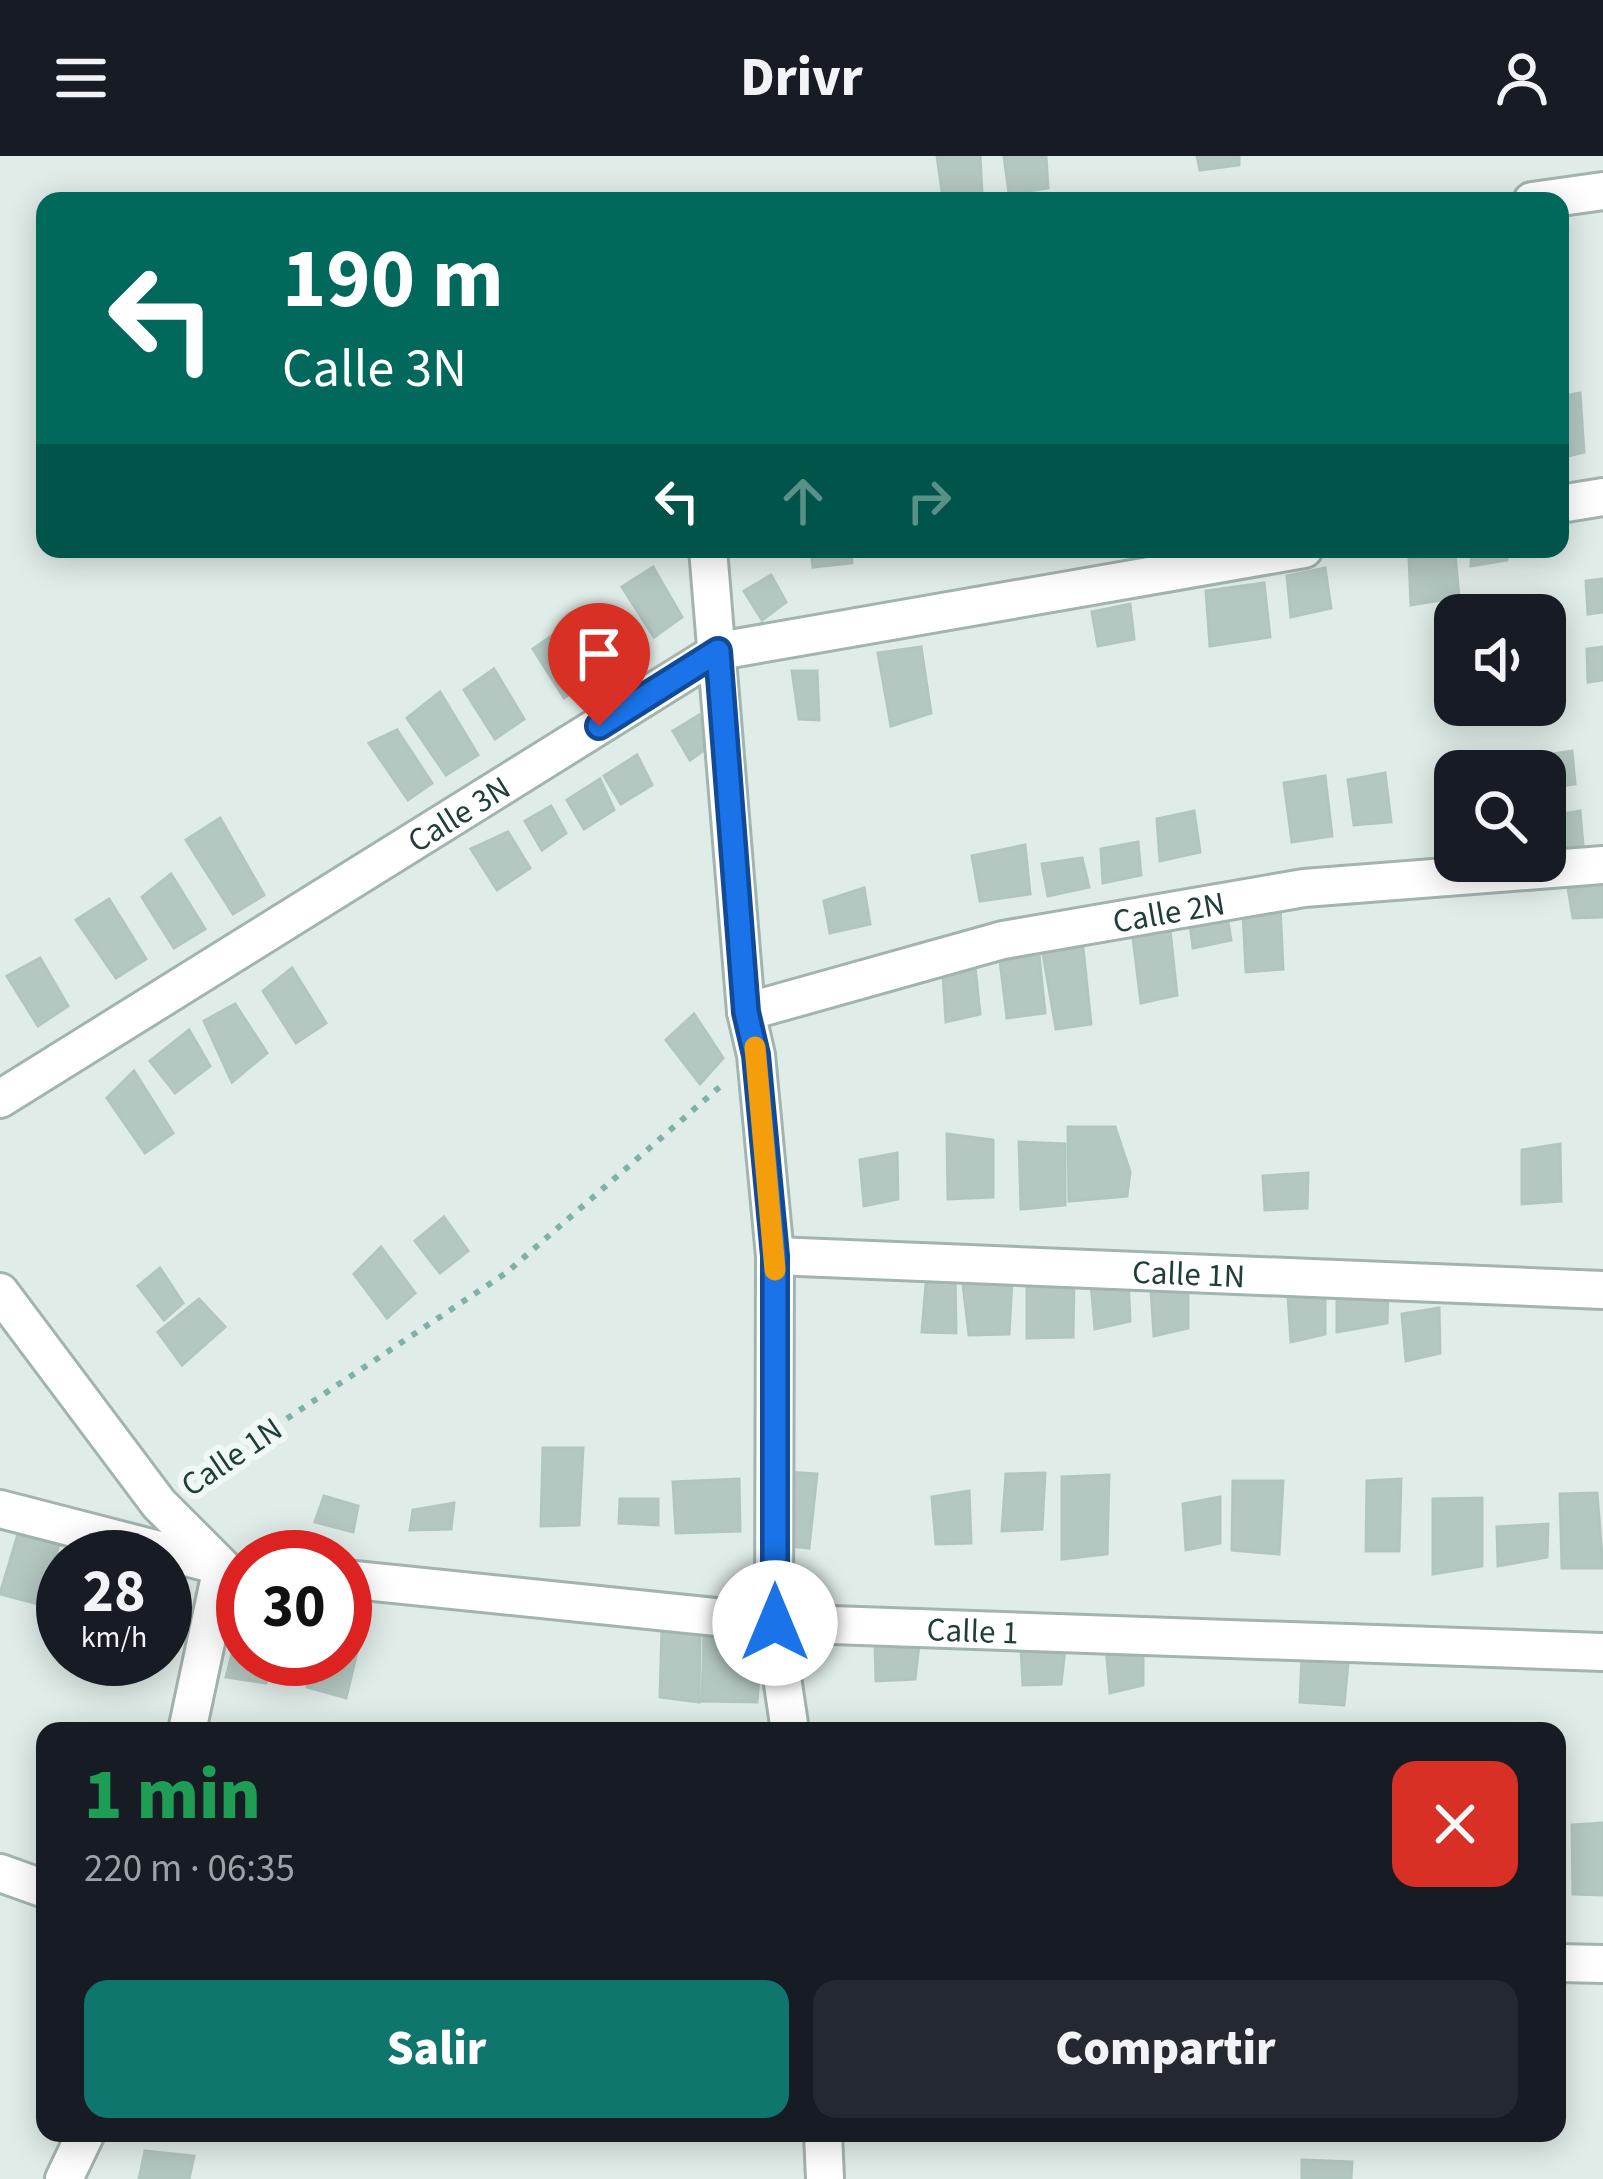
<!DOCTYPE html>
<html lang="es">
<meta charset="utf-8">
<style>
body{margin:0;font-family:"Source Sans 3",sans-serif;background:#242831;color:#f1f3f6;height:100vh;display:flex;flex-direction:column;font-size:45px;white-space:nowrap}
*{box-sizing:border-box;margin:0}
p{font-size:39px;color:#9ea1a6}
.icon{flex:none;width:66px;height:66px;fill:none;stroke:currentColor;stroke-width:2;stroke-linecap:round;stroke-linejoin:round}
.map{position:relative;flex:1;overflow:hidden}
.drawer{position:absolute;left:36px;top:1566px;width:1530px;height:420px;display:flex;flex-direction:column;background:#171b24;border-radius:24px;box-shadow:0 6px 30px #0003}
.drawer>*{flex:none}
.banner{position:absolute;left:36px;top:36px;width:1533px;height:366px;border-radius:24px;box-shadow:0 6px 30px #0003;background:#00695c;color:#fff;overflow:hidden}
.fabs{position:absolute;left:1434px;top:438px;display:grid;gap:24px}
.fabs a{display:grid;place-items:center;width:132px;height:132px;border-radius:24px;background:#171b24;box-shadow:0 6px 30px #0003;font-size:60px}
.speed{position:absolute;left:36px;top:1374px;display:flex;gap:24px;font-size:60px;font-weight:700;text-align:center}
.speed>*{display:grid;place-content:center;width:156px;height:156px;border-radius:50%;background:#171b24;box-shadow:0 6px 30px #0003;line-height:1}
.speed small{font-size:30px;font-weight:400}
.speed .limit{border:18px solid #d22;background:#fff;color:#111}
.pin{position:absolute;display:grid;place-items:center;width:102px;height:102px;color:#fff;margin:-123px -51px;border-radius:50% 50% 50% 0;rotate:-45deg;box-shadow:0 0 12px #0007}
.pin .icon{rotate:45deg}
.me{position:absolute;width:132px;margin:-66px;rotate:0deg;stroke-linejoin:round;filter:drop-shadow(0 0 9px #0008)}
.turn{display:flex;align-items:center;gap:42px;height:252px;padding:0 48px;font-size:54px}
.turn .icon{width:156px;height:156px;stroke-width:2.5}
.turn b{display:block;font-size:84px;line-height:102px}
.lanes{display:flex;align-items:center;height:114px;padding:0 48px;background:#0003;justify-content:center;gap:60px;direction:ltr}
.lanes .off{opacity:.35}
.round{display:grid;place-items:center;flex:none;width:126px;height:126px;border-radius:24px;background:#242831}
.overview{display:flex;align-items:center;justify-content:space-between;height:204px;padding:0 48px}
h1{font-size:72px;font-weight:800;line-height:90px;color:#1e9e55}
.cta{display:flex;gap:24px;margin-top:auto;padding:24px 48px}
.cta a{flex:1;height:138px;border-radius:24px;background:#0f766e;color:#fff;font-size:48px;font-weight:800;line-height:138px;text-align:center}
.cta a+a{background:#242831;color:#f1f3f6}
header{display:flex;justify-content:space-between;align-items:center;height:156px;padding:0 48px;background:#171b24;font-size:54px;font-weight:800}
.map>svg:first-child{display:block}
.building{fill:#b5c7c1;stroke:#b2c6c0;stroke-width:3}
.lines{fill:none;stroke-linecap:round;stroke-linejoin:round}
.street-casing{stroke:#a2b4b0;stroke-width:42}
.path{stroke:#7eb1a8;stroke-width:6;stroke-dasharray:6 9;stroke-linecap:butt}
.street{stroke:#fff;stroke-width:36}
.route-casing{stroke:#114b97;stroke-width:30}
.route{stroke:#1a73e8;stroke-width:21}
.slow{stroke:#f59e0b;stroke-width:21}
.labels{text-anchor:middle;stroke-width:12;stroke-linejoin:round;paint-order:stroke}
.street-label{font-size:33px;fill:#1f3d39;stroke:#f0f8f5}
</style>
<header><svg class="icon" aria-label="menu" viewBox="0 0 24 24"><path d="M4 6h16M4 12h16M4 18h16"/></svg>Drivr<svg class="icon" aria-label="person" viewBox="0 0 24 24"><circle cx="12" cy="8" r="4"/><path d="M4 21q1-7 8-7t8 7"/></svg></header>
<div class="map">
<svg width="1603" height="2023" viewBox="0 0 1603 2023">
<rect width="100%" height="100%" fill="#e0ece8"/>
<!-- building -->
<path class="building" d="M937,0h43l2,37 -39,5z
M1004,0h42l2,32 -39,6z
M1197,0h42v9l-39,5z
M1580,237l4,59 -24,6v-61z
M811,393h40l1,14 -39,4z
M1472,393h36l-1,11 -36,6z
M1455,398l4,43 -48,8 -2,-47z
M653,411l29,50 -28,20 -32,-50z
M1325,412l6,40 -40,9 -4,-41z
M771,419l15,27 -24,18 -18,-29z
M1603,423v33l-15,2 -2,-33z
M1264,427l6,54 -60,9 -4,-55z
M1130,448l4,35 -36,7 -6,-34z
M625,466l15,27 -24,17 -18,-28z
M563,472l30,51 -29,19 -31,-49z
M921,491l10,66 -40,13 -13,-73z
M1603,491v33l-15,2 -1,-33z
M494,513l30,50 -29,20 -31,-49z
M792,515h25l2,49 -20,-1z
M440,536l38,63 -32,20 -39,-57z
M699,559l15,28 -24,17 -17,-29z
M397,574l35,53 -24,17 -39,-57z
M1572,595l3,33 -30,4v-17h-10l-1,-14z
M637,599l15,30 -31,19 -17,-28z
M1385,617l6,49 -37,3 -6,-45z
M1325,620l7,60 -40,6 -8,-59z
M600,623l14,31 -30,19 -17,-29z
M551,650l15,27 -24,17 -17,-29z
M1194,655l6,41 -40,9 -3,-42z
M1580,655l3,34 -38,5v-33z
M220,662l44,77 -31,19 -47,-74z
M508,676l22,36 -33,22 -26,-41z
M1138,686l3,33 -38,8 -2,-34z
M1025,689l5,49 -50,7 -8,-45z
M1082,702l7,29 -41,9 -6,-32z
M171,718l34,55 -31,19 -32,-51z
M1603,729v32l-30,1 -5,-30z
M864,732l6,36 -40,9 -6,-32z
M109,743l37,60 -30,19 -40,-58z
M1280,749l3,64 -37,3 -3,-59z
M1227,760l4,24 -38,8 -3,-24z
M1170,774l7,65 -36,8 -8,-65z
M1083,792l8,76 -35,5 -13,-75z
M1039,799l6,58 -38,5 -7,-57z
M40,802l28,48 -30,20 -31,-50z
M975,811l5,47 -34,8 -3,-47z
M292,812l34,55 -30,20 -33,-52z
M235,848l32,49 -35,29 -28,-61z
M694,858l29,44 -23,26 -34,-44z
M189,874l21,36 -35,27 -25,-32z
M134,915l39,62 -28,20 -38,-55z
M1068,971h47l15,45 -3,24 -58,5z
M947,978l46,6v57l-45,2z
M1019,986l46,2v61l-44,4z
M1560,988l1,57 -39,3v-54z
M897,997l1,46 -34,7 -4,-46z
M1308,1017l-1,35 -42,2 -2,-34z
M444,1061l24,34 -28,22 -25,-32z
M381,1091l34,46 -28,25 -33,-44z
M160,1112l23,35 -19,17 -26,-34z
M955,1119l1,58 -34,-1 4,-49z
M1128,1120l2,45 -35,8 -4,-46z
M1074,1122l-1,59 -46,1v-54z
M1012,1124l-3,54 -40,1 -6,-51z
M1188,1127v45l-34,8 -3,-46z
M1325,1133v45l-34,8 -3,-46z
M1388,1134l-1,33 -50,9v-40z
M199,1143l26,28 -43,38 -24,-33z
M1439,1152l1,45 -34,8 -4,-47z
M543,1292h40l-4,77 -38,1z
M785,1316l32,2 -8,74 -37,-4z
M1045,1317l-3,56 -40,2 4,-57z
M1109,1319l-2,79 -45,5v-82z
M739,1323l1,52 -64,2 -3,-51z
M1401,1323l-2,72h-33l1,-70z
M1233,1325h50l-4,73 -47,-4z
M969,1335l2,52 -35,1 -4,-47z
M1597,1337l6,75h-41l-2,-74z
M324,1340l34,10 -5,26 -38,-10z
M1220,1341v46l-34,7 -3,-46z
M1482,1342v68l-49,8v-75z
M620,1343h38v26l-39,-2z
M454,1347l-3,26 -41,1 3,-20z
M21,1368l40,13 -19,68 -42,-11z
M1548,1368l-1,33 -49,9 -1,-39z
M240,1468l3,1v34h29l-6,24 -40,-6z
M662,1472l38,1 -1,73 -39,-5z
M704,1477l58,2 -5,67 -55,-1z
M1303,1477h48l-7,72 -44,-3z
M1143,1484v45l-33,8 -4,-46z
M345,1488l13,4 -12,50 -39,-11 10,-28h28z
M875,1488l44,1 -4,34 -39,2z
M1021,1493h44l-4,35 -38,1z
M1603,1667v72l-30,-1 -1,-69z
M145,1995l49,5 -5,23h-50z
M1302,2004l50,2 -1,17h-49z"/>
<g class="lines">
<defs>
<g id="street">
<path d="M1532,45l71,-10"/>
<path d="M1560,348l43,-7"/>
<path d="M708,393l38,463 10,43 19,201 -1,367 16,108"/>
<path id="s1" d="M746,856l257,-72 301,-52 299,-23"/>
<path id="s2" d="M0,943l719,-448 585,-102"/>
<path id="s3" d="M775,1100l828,34"/>
<path d="M0,1136l159,212 63,63 -35,164"/>
<path d="M0,1353l217,56"/>
<path id="s4" d="M345,1423l429,44 829,29"/>
<path d="M0,1717l45,16"/>
<path d="M1557,1807l46,1"/>
<path d="M823,1977l2,46"/>
<path d="M64,2023l22,-46"/>
</g>
</defs>
<!-- street casing -->
<use href="#street" class="street-casing"/>
<!-- path -->
<path class="path" d="M187,1329l319,-212 217,-189"/>
<!-- street -->
<use href="#street" class="street"/>
</g>
<g class="lines">
<defs>
<path id="route" d="M599,570l119,-75 28,361 10,43 19,201v367"/>
</defs>
<!-- route casing -->
<use href="#route" class="route-casing"/>
<!-- route -->
<use href="#route" class="route"/>
<!-- slow -->
<path class="slow" d="M755,891l20,223"/>
</g>
<g class="labels">
<!-- street labels -->
<g class="street-label">
<text dy="12" stroke="none"><textPath href="#s2" startOffset="540">Calle 3N</textPath></text>
<text dy="12" stroke="none"><textPath href="#s1" startOffset="435">Calle 2N</textPath></text>
<text dy="12" stroke="none"><textPath href="#s3" startOffset="414">Calle 1N</textPath></text>
<text transform="translate(231 1300) rotate(-34)" y="12">Calle 1N</text>
<text dy="12" stroke="none"><textPath href="#s4" startOffset="630">Calle 1</textPath></text>
</g>
</g>
</svg>
<div class="fabs">
<a><svg class="icon" aria-label="sound" viewBox="0 0 24 24"><path d="M4 9h4l5-4v14l-5-4H4zM17 9q2 3 0 6"/></svg></a>
<a><svg class="icon" aria-label="search" viewBox="0 0 24 24"><circle cx="10" cy="10" r="6"/><path d="M15 15l6 6"/></svg></a>
</div>
<div class="speed"><div>28<small>km/h</small></div><div class="limit">30</div></div>
<div class="pin" style="left:599px;top:570px;background:#d93025"><svg class="icon" aria-label="arrive" viewBox="0 0 24 24"><path d="M6 21V4h12l-3 4 3 4H6"/></svg></div>
<svg class="me" style="left:775px;top:1467px" viewBox="-20 -20 40 40"><circle r="19" fill="#fff"/><path d="M0-13L10 11 0 6-10 11z" fill="#1a73e8"/></svg>
<div class="banner">
<div class="turn"><svg class="icon" aria-label="left" viewBox="0 0 24 24"><path d="M17 20v-9H6M10 6l-5 5 5 5"/></svg><div><b>190 m</b>Calle 3N</div></div>
<div class="lanes"><svg class="icon" aria-label="left" viewBox="0 0 24 24"><path d="M17 20v-9H6M10 6l-5 5 5 5"/></svg><svg class="icon off" aria-label="ahead" viewBox="0 0 24 24"><path d="M12 20V5M6 11l6-6 6 6"/></svg><svg class="icon off" aria-label="right" viewBox="0 0 24 24"><path d="M7 20v-9h11M14 6l5 5-5 5"/></svg></div>
</div>
<section class="drawer">
<div class="overview"><div><h1>1 min</h1><p>220 m · 06:35</p></div><a class="round" style="background:#d93025;color:#fff"><svg class="icon" aria-label="close" viewBox="0 0 24 24"><path d="M6 6l12 12M18 6L6 18"/></svg></a></div>
<div class="cta"><a>Salir</a><a>Compartir</a></div>
</section>
</div>
